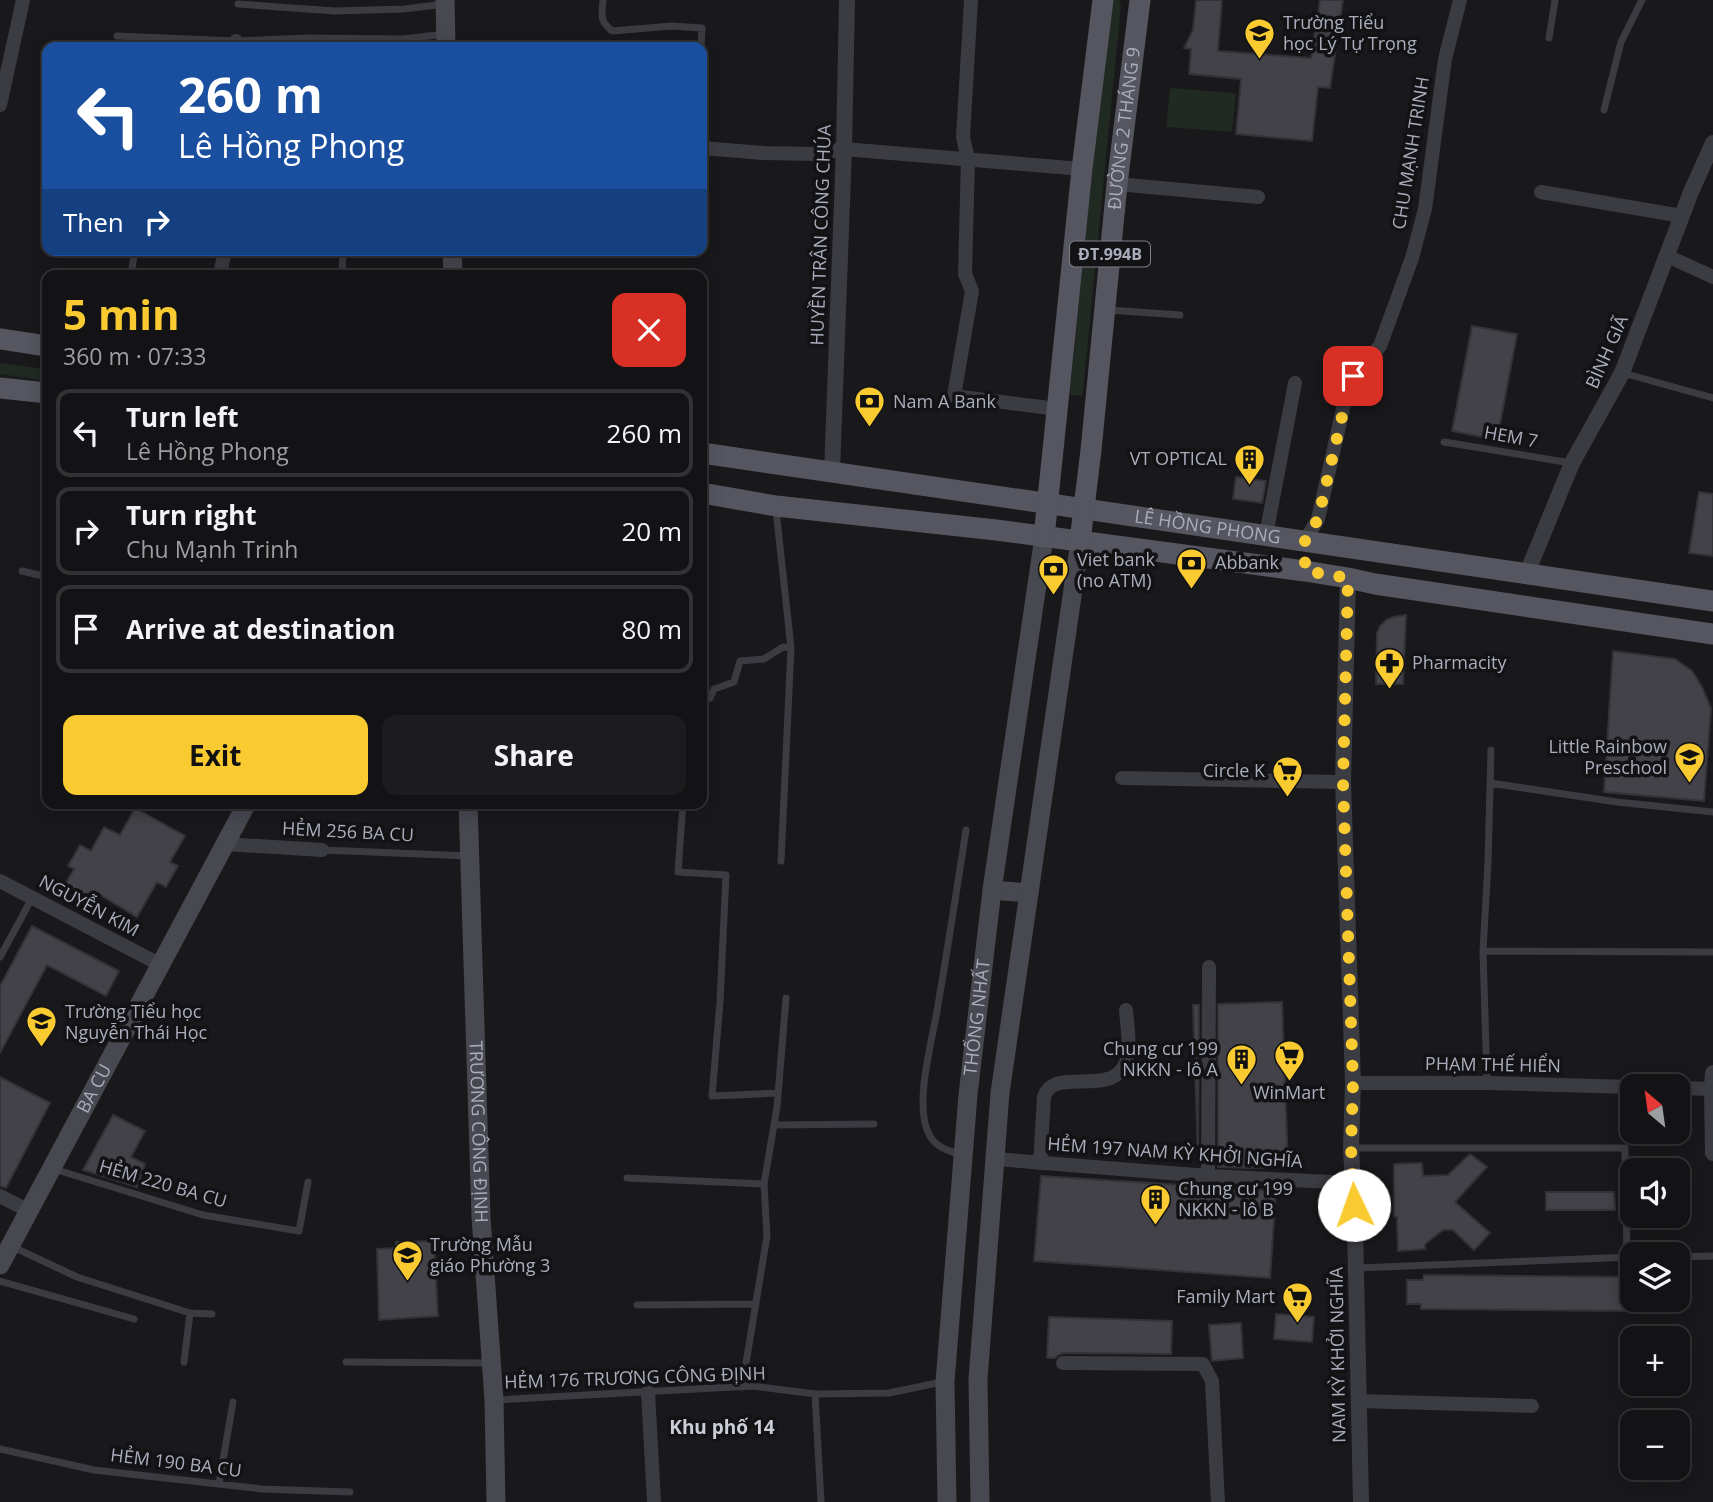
<!DOCTYPE html>
<meta charset="utf-8">
<style>
body{margin:0;font-family:"Open Sans",sans-serif;background:#1c1b1d;color:#f1f3f6;height:100vh;display:flex;flex-direction:column;font-size:26px;white-space:nowrap}
*{box-sizing:border-box;margin:0}
p{font-size:23px;color:#9d9ea0}
.icon{flex:none;width:38px;height:38px;fill:none;stroke:currentColor;stroke-width:2;stroke-linecap:round;stroke-linejoin:round}
.map{position:relative;flex:1;overflow:hidden}
.details{position:absolute;left:42px;top:270px;width:665px;height:539px;display:flex;flex-direction:column;background:#131214;border-radius:14px;box-shadow:0 4px 18px #0003,0 0 0 2px #323234}
.details>*{flex:none}
.top-card{position:absolute;left:42px;top:42px;width:665px;height:214px;border-radius:14px;box-shadow:0 4px 18px #0003,0 0 0 2px #323234;background:#1a4fa0;color:#fff;overflow:hidden}
.needle{width:46px;rotate:331deg}
.fabs{position:absolute;left:1620px;top:1074px;display:grid;gap:14px}
.fabs a{display:grid;place-items:center;width:70px;height:70px;border-radius:14px;background:#131214;box-shadow:0 4px 18px #0003,0 0 0 2px #323234;font-size:35px}
.pin{position:absolute;display:grid;place-items:center;width:60px;height:60px;color:#fff;margin:-30px;border-radius:14px;box-shadow:0 4px 10px #0006}
.me{position:absolute;width:77px;margin:-38px;rotate:357deg;stroke-linejoin:round;filter:drop-shadow(0 0 5px #0008)}
.turn{display:flex;align-items:center;gap:24px;height:147px;padding:0 21px;font-size:32px}
.turn .icon{width:91px;height:91px;stroke-width:2.5}
.turn b{display:block;font-size:49px;line-height:60px}
.then{display:flex;align-items:center;height:66px;padding:0 21px;background:#0003;gap:14px;font-size:26px}
.round{display:grid;place-items:center;flex:none;width:74px;height:74px;border-radius:14px;background:#1c1b1d}
.overview{display:flex;align-items:center;justify-content:space-between;height:119px;padding:0 21px}
h1{font-size:42px;font-weight:700;line-height:52px;color:#facb31}
.action{display:flex;gap:14px;margin-top:auto;padding:14px 21px}
.action a{flex:1;height:80px;border-radius:14px;background:#facb31;color:#111;font-size:28px;font-weight:700;line-height:80px;text-align:center}
.action a+a{background:#1c1b1d;color:#f1f3f6}
ul{padding:0;list-style:none}
li{display:flex;align-items:center;gap:21px;height:88px;margin:0 14px 10px;padding:0 7px;border:4px solid #323234;border-radius:14px}
li div{flex:1}
li b{display:block;font-size:26px}
li em{font-style:normal}
.map>svg:first-child{display:block}
.green{fill:#202922}
.building{fill:#434248;stroke:#333237;stroke-width:2}
.lines{fill:none;stroke-linecap:round;stroke-linejoin:round}
.service{stroke:#3b3b42;stroke-width:7}
.minor{stroke:#3b3b42;stroke-width:14}
.tertiary{stroke:#3b3b42;stroke-width:16}
.secondary{stroke:#474850;stroke-width:19}
.primary{stroke:#55565f;stroke-width:21}
.route{stroke:#facb31;stroke-width:12;stroke-dasharray:0 21.6}
.labels{text-anchor:middle;stroke-width:7;stroke-linejoin:round;paint-order:stroke}
.shield{fill:#131316;stroke:#7d7f8a;stroke-width:2}
.shield-label{font-size:16px;font-weight:bold;fill:#aaadbb}
.poi-label{font-size:18px;fill:#aaadbb;stroke:#131316;text-anchor:start}
.street-label{font-size:18px;fill:#aaadbb;stroke:#131316}
.neighbourhood-label{font-size:19px;font-weight:bold;fill:#cbcdd7;stroke:#131316}
</style>
<div class="map">
<svg width="1713" height="1502" viewBox="0 0 1713 1502">
<rect width="100%" height="100%" fill="#19181b"/>
<!-- green -->
<path class="green" d="M1110,0h9l2,5 -38,387 -1,4 -11,-1 -1,-4 39,-387z
M1170,88l66,5 -4,39 -66,-5z
M0,363l47,6v12l-47,-7z"/>
<!-- building -->
<path class="building" d="M1196,0h26l-4,51 93,7 9,-58h23l-13,88 -12,-1 -6,54 -76,-7 5,-55 -52,-5 2,-25 -7,-1 9,-18z
M1472,326l45,8 -20,106 -45,-9z
M1236,477l30,4 -4,22 -29,-4z
M1699,492l14,2v62l-24,-3z
M1406,615l-3,69h-27l1,-51 3,-7 6,-6 7,-3z
M1613,651l62,8 17,12 10,16 9,21 -7,93 -100,-9z
M135,808l50,28 -15,26 8,4 -12,21 -9,-5 -20,35 -40,-24 -7,13 -28,-16 12,-21 -6,-3 12,-21 11,6 13,-24 16,8z
M32,926l87,45 -13,25 -59,-31 -47,88v-67z
M1282,1002l6,165 -42,1 -28,-1v-163z
M1193,1005h6l-1,152z
M0,1077l50,26 -44,85 -6,-2z
M113,1115l32,16 -14,26 14,7 -8,23 -54,-17z
M1470,1154l17,13 -32,35 35,31 -16,17 -21,-20h-10l-18,14v5l-27,2 -1,-34 -3,-1v-52l28,-1 1,13 25,-1z
M1041,1176l235,15 -6,87 -236,-17z
M1546,1192h68l1,18h-69z
M434,1241l4,75 -59,4 -2,-71 19,-1v-6z
M1424,1275l209,2v34l-212,-2v-5h-14v-24h16z
M1276,1314l38,3 -2,25 -38,-3z
M1049,1317l123,4 -1,33 -108,-1 -5,2 -3,3h-8z
M1241,1323l2,35 -31,3 -3,-36z"/>
<g class="lines">
<!-- service -->
<path class="service" d="M603,0c-1,16 -4,20 9,31l60,-5 30,2 -1,19
M238,4l97,7 69,-2 41,-5
M117,36l119,5 70,-3 97,1 42,-5
M1549,38l6,-38
M1604,110l17,-68 21,-42
M131,275l4,-25
M342,275l1,-25
M1109,310l71,5
M1623,373l90,25
M1444,442l127,21
M776,510l15,138 -10,213
M22,571l25,6
M702,702l8,-4 4,-9 20,-7 6,-21 24,-2 19,-12 8,1
M1490,783l127,19 96,10
M683,803l-5,69 48,3 -6,127 -8,94 66,-3
M322,850l147,6
M1483,951l230,1
M0,957l32,-59
M1487,1082l-4,-131 5,-89 3,-112
M774,1125l100,-1
M1351,1148h274l2,109
M962,1155c-14,-4 -28,-8 -34,-23 -14,-31 5,-93 10,-127 10,-58 19,-117 28,-175
M54,1169l149,46 96,16 9,-49
M627,1178l137,6
M11,1246l66,31 113,36 -6,49
M1678,1257l35,-1
M1357,1268l276,-11
M0,1281l134,38
M637,1305l119,-1
M190,1313l22,1
M346,1362l143,1
M742,1387l25,-151 -3,-52 13,-77 9,-109
M815,1394l6,108
M494,1400l258,-14 63,8 74,-1 53,-11
M0,1449l94,21 168,19 88,3
M219,1484l14,-82"/>
<!-- minor -->
<path class="minor" d="M971,0l-8,137 5,22 -3,115 7,17 -18,105 104,13
M236,47v-6
M0,105l23,-105
M702,148l61,5 53,1 28,-5 238,20
M1117,184l141,13
M1541,192l141,24
M1667,256l46,21
M220,275l5,-25
M1266,535l29,-152
M1305,541l13,-22 29,-128 6,-15 27,-30 32,-88 13,-49 20,-150 15,-59
M1122,778l221,4
M225,844l97,6
M0,881l161,84
M1353,1083h134l146,4
M1678,1088l34,1
M995,1159l213,17 145,7
M1040,1163l4,-66c10,-34 76,7 84,-43 2,-13 -1,-30 -2,-44
M1208,1176l1,-209
M0,1196l29,15
M1063,1363l140,1 9,17 6,121
M648,1392l6,110
M1358,1401l174,5"/>
<!-- tertiary -->
<path class="tertiary" d="M832,472l12,-323 3,-149
M1527,573l45,-110 50,-90 69,-181 22,-49
M1348,578l-5,204 10,301 -2,65 4,79 6,275
M1713,1073l-1,16 1,64"/>
<!-- secondary -->
<g class="secondary">
<path d="M445,0l1,47"/>
<path d="M452,250l1,25"/>
<path id="s1" d="M468,803l13,414 13,183 2,102"/>
<path d="M992,890l37,3"/>
<path id="s2" d="M0,1265l247,-462"/>
<path id="s3" d="M947,1502l-2,-120 23,-287 24,-205 52,-353"/>
<path d="M980,1502l-2,-123 22,-286 80,-552"/>
</g>
<!-- primary -->
<g class="primary">
<path d="M0,339l47,7"/>
<path d="M0,388l47,5"/>
<path id="s4" d="M702,453l1011,148"/>
<path d="M702,493l74,13 220,24 309,41 43,7 27,6 338,50"/>
<path d="M1044,537l38,-368 21,-169"/>
<path id="s5" d="M1080,541l11,-91 26,-266 23,-184"/>
</g>
</g>
<g class="lines">
<!-- route -->
<path class="route" d="M1353,376l-5,15 -30,128 -13,22v30l43,7 -5,204 10,301 -2,65 3,57"/>
</g>
<!-- icons -->
<defs>
<symbol id="school-pin" viewBox="-11 -11 22 30"><path d="M0 17L-7.5 6A9.5 9.5 0 1 1 7.5 6Z" fill="#facb31" stroke="#131316"/><path d="M0-5L7-2L0 1L-7-2ZM-4 1L0 2.5L4 1V4Q0 6-4 4Z" fill="#111"/></symbol>
<symbol id="bank-pin" viewBox="-11 -11 22 30"><path d="M0 17L-7.5 6A9.5 9.5 0 1 1 7.5 6Z" fill="#facb31" stroke="#131316"/><path d="M-6-4H6V4H-6ZM0-2.3a2.3 2.3 0 1 0 0 4.6a2.3 2.3 0 1 0 0-4.6Z" fill="#111"/></symbol>
<symbol id="building-pin" viewBox="-11 -11 22 30"><path d="M0 17L-7.5 6A9.5 9.5 0 1 1 7.5 6Z" fill="#facb31" stroke="#131316"/><path d="M-4-6H4V6H1V3H-1V6H-4ZM-2.5-4.3h1.7v1.8h-1.7ZM.8-4.3h1.7v1.8H.8ZM-2.5-1h1.7V.8h-1.7ZM.8-1h1.7V.8H.8Z" fill="#111"/></symbol>
<symbol id="pharmacy-pin" viewBox="-11 -11 22 30"><path d="M0 17L-7.5 6A9.5 9.5 0 1 1 7.5 6Z" fill="#facb31" stroke="#131316"/><path d="M-2-6h4v4h4v4h-4v4h-4v-4h-4v-4h4Z" fill="#111"/></symbol>
<symbol id="supermarket-pin" viewBox="-11 -11 22 30"><path d="M0 17L-7.5 6A9.5 9.5 0 1 1 7.5 6Z" fill="#facb31" stroke="#131316"/><path d="M-6-5.5h2.5l.6 2H6L4.5 2H-2.5L-4.4-4H-6ZM-1.5 3.2a1.3 1.3 0 1 0 .1 0ZM3 3.2a1.3 1.3 0 1 0 .1 0Z" fill="#111"/></symbol>
</defs>
<g fill-rule="evenodd">
<use href="#school-pin" x="1242" y="16" width="35" height="47"/>
<use href="#bank-pin" x="852" y="384" width="35" height="47"/>
<use href="#building-pin" x="1232" y="442" width="35" height="47"/>
<use href="#bank-pin" x="1174" y="546" width="35" height="47"/>
<use href="#bank-pin" x="1036" y="552" width="35" height="47"/>
<use href="#pharmacy-pin" x="1372" y="646" width="35" height="47"/>
<use href="#school-pin" x="1672" y="740" width="35" height="47"/>
<use href="#supermarket-pin" x="1270" y="754" width="35" height="47"/>
<use href="#school-pin" x="24" y="1004" width="35" height="47"/>
<use href="#supermarket-pin" x="1272" y="1038" width="35" height="47"/>
<use href="#building-pin" x="1224" y="1042" width="35" height="47"/>
<use href="#building-pin" x="1138" y="1182" width="35" height="47"/>
<use href="#school-pin" x="390" y="1238" width="35" height="47"/>
<use href="#supermarket-pin" x="1280" y="1280" width="35" height="47"/>
</g>
<g class="labels">
<!-- shield labels -->
<rect class="shield" x="1070" y="241.5" width="80" height="25" rx="5"/>
<g class="shield-label">
<text x="1110" y="260">ĐT.994B</text>
</g>
<!-- poi labels -->
<g class="poi-label">
<text x="1283" y="29">Trường Tiểu<tspan x="1283" dy="21">học Lý Tự Trọng</tspan></text>
<text x="893" y="408">Nam A Bank</text>
<text x="1227" y="465" text-anchor="end">VT OPTICAL</text>
<text x="1077" y="566">Viet bank<tspan x="1077" dy="21">(no ATM)</tspan></text>
<text x="1215" y="569">Abbank</text>
<text x="1412" y="669">Pharmacity</text>
<text x="1667" y="753" text-anchor="end">Little Rainbow<tspan x="1667" dy="21">Preschool</tspan></text>
<text x="1265" y="777" text-anchor="end">Circle K</text>
<text x="65" y="1018">Trường Tiểu học<tspan x="65" dy="21">Nguyễn Thái Học</tspan></text>
<text x="1218" y="1055" text-anchor="end">Chung cư 199<tspan x="1218" dy="21">NKKN - lô A</tspan></text>
<text x="1289" y="1099" text-anchor="middle">WinMart</text>
<text x="1178" y="1195">Chung cư 199<tspan x="1178" dy="21">NKKN - lô B</tspan></text>
<text x="430" y="1251">Trường Mẫu<tspan x="430" dy="21">giáo Phường 3</tspan></text>
<text x="1275" y="1303" text-anchor="end">Family Mart</text>
</g>
<!-- street labels -->
<g class="street-label">
<text dy="6" stroke="none"><textPath href="#s5" startOffset="415">ĐƯỜNG 2 THÁNG 9</textPath></text>
<text transform="translate(1411 153) rotate(-81)" y="6">CHU MẠNH TRINH</text>
<text transform="translate(821 235) rotate(-88)" y="6">HUYỀN TRÂN CÔNG CHÚA</text>
<text transform="translate(1607 352) rotate(-66)" y="6">BÌNH GIÃ</text>
<text transform="translate(1511 437) rotate(10)" y="6">HEM 7</text>
<text dy="6" stroke="none"><textPath href="#s4" startOffset="511">LÊ HỒNG PHONG</textPath></text>
<text transform="translate(348 832) rotate(3)" y="6">HẺM 256 BA CU</text>
<text transform="translate(89 906) rotate(28)" y="6">NGUYỄN KIM</text>
<text dy="6" stroke="none"><textPath href="#s3" startOffset="486">THỐNG NHẤT</textPath></text>
<text transform="translate(1493 1065) rotate(1)" y="6">PHẠM THẾ HIỂN</text>
<text dy="6" stroke="none"><textPath href="#s2" startOffset="200">BA CU</textPath></text>
<text dy="6" stroke="none"><textPath href="#s1" startOffset="329">TRƯƠNG CÔNG ĐỊNH</textPath></text>
<text transform="translate(1175 1153) rotate(4)" y="6">HẺM 197 NAM KỲ KHỞI NGHĨA</text>
<text transform="translate(163 1184) rotate(16)" y="6">HẺM 220 BA CU</text>
<text transform="translate(1338 1355) rotate(-91)" y="6">NAM KỲ KHỞI NGHĨA</text>
<text transform="translate(635 1378) rotate(-2)" y="6">HẺM 176 TRƯƠNG CÔNG ĐỊNH</text>
<text transform="translate(176 1463) rotate(7)" y="6">HẺM 190 BA CU</text>
</g>
<!-- neighbourhood labels -->
<g class="neighbourhood-label">
<text x="722" y="1434">Khu phố 14</text>
</g>
</g>
</svg>
<div class="fabs">
<a><svg class="needle" viewBox="-14 -14 28 28"><path d="M0-13l5 13h-10z" fill="#e53935"/><path d="M0 13l5-13h-10z" fill="#9d9ea0"/></svg></a>
<a><svg class="icon" aria-label="sound" viewBox="0 0 24 24"><path d="M4 9h4l5-4v14l-5-4H4zM17 9q2 3 0 6"/></svg></a>
<a><svg class="icon" aria-label="layers" viewBox="0 0 24 24"><path d="M12 4l9 5-9 5-9-5zM3 14l9 5 9-5"/></svg></a>
<a>+</a>
<a>−</a>
</div>
<div class="pin" style="left:1353px;top:376px;background:#d93025"><svg class="icon" aria-label="arrive" viewBox="0 0 24 24"><path d="M6 21V4h12l-3 4 3 4H6"/></svg></div>
<svg class="me" style="left:1354px;top:1205px" viewBox="-20 -20 40 40"><circle r="19" fill="#fff"/><path d="M0-13L10 11 0 6-10 11z" fill="#facb31"/></svg>
<div class="top-card">
<div class="turn"><svg class="icon" aria-label="left" viewBox="0 0 24 24"><path d="M17 20v-9H6M10 6l-5 5 5 5"/></svg><div><b>260 m</b>Lê Hồng Phong</div></div>
<div class="then">Then<svg class="icon" aria-label="right" viewBox="0 0 24 24"><path d="M7 20v-9h11M14 6l5 5-5 5"/></svg></div>
</div>
<section class="details">
<div class="overview"><div><h1>5 min</h1><p>360 m · 07:33</p></div><a class="round" style="background:#d93025;color:#fff"><svg class="icon" aria-label="close" viewBox="0 0 24 24"><path d="M6 6l12 12M18 6L6 18"/></svg></a></div>
<ul>
<li><svg class="icon" aria-label="left" viewBox="0 0 24 24"><path d="M17 20v-9H6M10 6l-5 5 5 5"/></svg><div><b>Turn left</b><p>Lê Hồng Phong</p></div><em>260 m</em></li>
<li><svg class="icon" aria-label="right" viewBox="0 0 24 24"><path d="M7 20v-9h11M14 6l5 5-5 5"/></svg><div><b>Turn right</b><p>Chu Mạnh Trinh</p></div><em>20 m</em></li>
<li><svg class="icon" aria-label="arrive" viewBox="0 0 24 24"><path d="M6 21V4h12l-3 4 3 4H6"/></svg><div><b>Arrive at destination</b></div><em>80 m</em></li>
</ul>
<div class="action"><a>Exit</a><a>Share</a></div>
</section>
</div>
